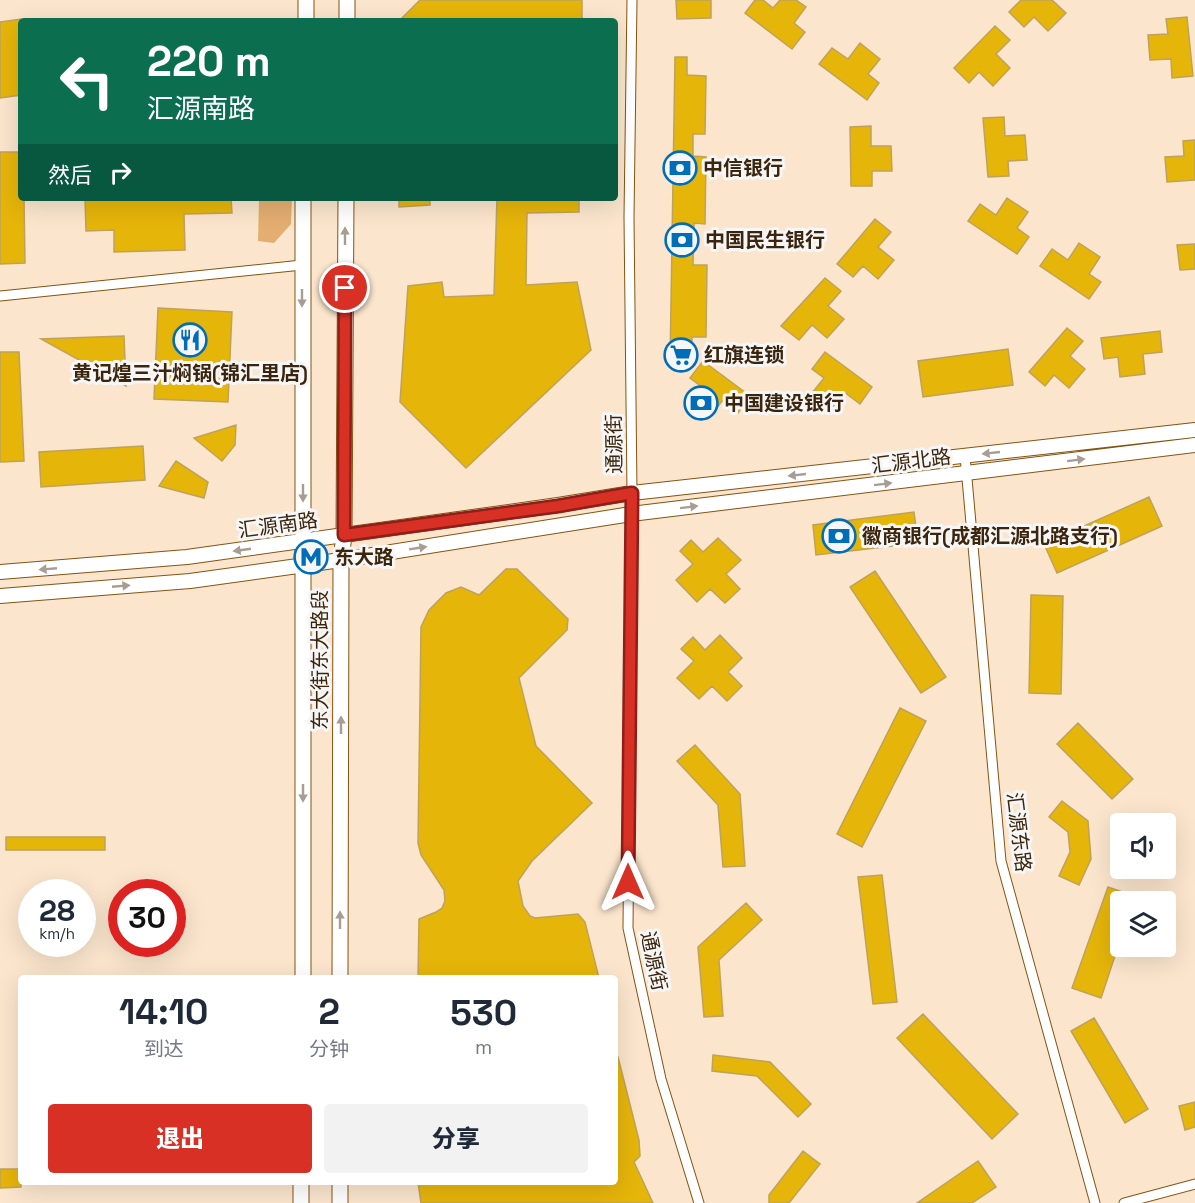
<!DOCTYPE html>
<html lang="zh">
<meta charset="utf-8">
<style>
body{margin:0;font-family:"Space Grotesk","Noto Sans SC",sans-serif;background:#f2f2f3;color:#1f2937;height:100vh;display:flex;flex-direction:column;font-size:22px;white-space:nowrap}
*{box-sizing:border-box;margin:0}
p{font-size:20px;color:#747a83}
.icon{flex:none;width:33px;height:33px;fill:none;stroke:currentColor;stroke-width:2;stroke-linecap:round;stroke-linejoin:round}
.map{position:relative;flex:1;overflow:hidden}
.sheet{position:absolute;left:18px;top:975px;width:600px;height:210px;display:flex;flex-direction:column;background:#fff;border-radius:6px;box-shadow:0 6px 24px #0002}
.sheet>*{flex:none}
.guide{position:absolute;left:18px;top:18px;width:600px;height:183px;border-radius:6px;box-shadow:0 6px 24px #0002;background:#0b6e4f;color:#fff;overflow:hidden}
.buttons{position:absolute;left:1110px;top:813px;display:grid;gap:12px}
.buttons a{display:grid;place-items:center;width:66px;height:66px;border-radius:6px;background:#fff;box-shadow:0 6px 24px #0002;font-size:30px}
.speed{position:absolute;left:18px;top:879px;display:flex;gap:12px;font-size:30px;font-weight:700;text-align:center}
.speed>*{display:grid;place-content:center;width:78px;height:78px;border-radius:50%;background:#fff;box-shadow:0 6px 24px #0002;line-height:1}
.speed small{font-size:15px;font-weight:400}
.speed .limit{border:9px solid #d22;background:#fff;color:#111}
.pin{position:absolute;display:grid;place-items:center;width:51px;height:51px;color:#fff;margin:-26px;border:3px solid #fff;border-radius:50%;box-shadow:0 2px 6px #0007}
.me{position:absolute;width:66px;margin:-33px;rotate:0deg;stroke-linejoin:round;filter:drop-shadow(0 0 4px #0008)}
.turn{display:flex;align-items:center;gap:21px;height:126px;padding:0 30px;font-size:27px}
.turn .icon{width:78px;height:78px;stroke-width:2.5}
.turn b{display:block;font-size:42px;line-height:51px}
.then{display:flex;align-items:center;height:57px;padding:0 30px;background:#0003;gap:12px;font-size:22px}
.eta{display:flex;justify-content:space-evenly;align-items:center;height:102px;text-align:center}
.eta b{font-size:36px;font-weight:800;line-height:42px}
.action{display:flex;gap:12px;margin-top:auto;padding:12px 30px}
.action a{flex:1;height:69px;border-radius:6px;background:#d93025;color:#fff;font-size:24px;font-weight:800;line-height:69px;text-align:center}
.action a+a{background:#f2f2f3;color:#1f2937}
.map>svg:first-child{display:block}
.green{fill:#e4ae71}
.building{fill:#e6b50a;stroke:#bfa259;stroke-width:1.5}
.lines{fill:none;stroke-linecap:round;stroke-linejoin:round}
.street-casing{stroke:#845412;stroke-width:11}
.secondary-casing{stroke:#845412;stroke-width:16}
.primary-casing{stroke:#845412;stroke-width:17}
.street{stroke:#fff;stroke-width:9}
.secondary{stroke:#fff;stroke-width:14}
.primary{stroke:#fff;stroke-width:15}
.oneway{fill:#a79d92}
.route-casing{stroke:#8d1f18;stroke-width:15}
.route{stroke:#d93025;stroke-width:10}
.labels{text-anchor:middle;stroke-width:6;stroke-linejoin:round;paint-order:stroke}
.poi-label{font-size:20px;font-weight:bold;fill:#3b260d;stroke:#f6f6f6;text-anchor:start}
.street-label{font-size:20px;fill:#3b260d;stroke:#f6f6f6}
</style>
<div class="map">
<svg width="1195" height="1203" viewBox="0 0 1195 1203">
<rect width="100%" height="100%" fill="#fbe5cd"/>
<!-- green -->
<path class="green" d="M259,198h33l-1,26 -17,19 -16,-2z"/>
<!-- building -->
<path class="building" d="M420,0h162v21h-183z
M676,0h35v18l-34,1z
M755,0h8l10,8 7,-8h16l10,7 -12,16 11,9 -13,17 -47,-36z
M1021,0h31l14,13 -18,18 -14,-14 -10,10 -15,-15z
M1187,17l6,59 -21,2 -1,-19 -21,1 -2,-25 20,-1 -2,-15z
M21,19v76l-21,3v-76z
M995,26l15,14 -14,14 14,14 -17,18 -14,-14 -10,11 -15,-15z
M860,43l20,16 -12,15 11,9 -12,17 -48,-36 13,-16 16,11z
M675,57h12v18l19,1 -1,58h-12v22l13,1 -1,67 -11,-1 -1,42h14l-1,72h-14l-1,28h-21z
M1004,117l1,19 20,-1 2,25 -19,1 1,15 -21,1 -5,-59z
M871,126v20h20l1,25h-20v15h-21l-1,-59z
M1195,140v40l-28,2 -2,-25 19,-1 -1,-15z
M0,152h21v46h3l1,65 -25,1z
M85,198h146l1,15 -48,1 1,36 -71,2v-22l-28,1z
M399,198h31v7l-31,2z
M497,198h82v14l-52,1 -1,72 51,-3 14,68 -125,118 -66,-66 8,-116 34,-4 2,15 50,-2z
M1007,198l21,14 -11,16 12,9 -12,17 -49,-33 12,-17 16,11z
M875,219l16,13 -13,15 16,13 -16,19 -15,-13 -10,11 -16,-13z
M1079,243l21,14 -11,17 12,8 -12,17 -49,-33 12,-17 16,11z
M1195,244v25l-15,1 -3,-25z
M825,278l16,13 -13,15 16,13 -17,19 -15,-13 -13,15 -18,-14z
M158,308l74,4 -4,90 -74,-3z
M1067,328l16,13 -13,15 15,13 -16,19 -15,-13 -9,11 -16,-14z
M1160,331l2,21 -19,2 2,20 -25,3 -2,-20 -14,2 -3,-21z
M124,336l2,50 -85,-47z
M1008,349l5,36 -90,12 -5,-36z
M0,352h19l5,109 -24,1z
M825,352l47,35 -12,17 -16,-12 -12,16 -20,-15 12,-15 -12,-9z
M703,361l47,35 -12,17 -16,-12 -12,16 -20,-15 12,-15 -12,-9z
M236,425l-1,20 -13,16 -28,-23z
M143,446l2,34 -104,7 -2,-35z
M176,461l32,21 -4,16 -45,-12z
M1149,497l13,29 -105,47 -13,-29z
M914,512l4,31 -102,12 -3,-30z
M718,538l23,22 -15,14 14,15 -15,14 -15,-14 -13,13 -21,-22 17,-16 -13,-13 11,-11 12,12z
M506,569h11l51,50 -1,11 -48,48 17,68 56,57 -60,58 -14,20 5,25 7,10 5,2 43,-4 7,8 14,56h-181l1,-59 17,-7 6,-4 3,-7 -1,-11 -23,-35 -3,-12 3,-216 8,-17 17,-17 15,-6 18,8z
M875,571l71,106 -25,16 -71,-106z
M1031,595l32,1 -2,98 -32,-1z
M720,635l22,23 -14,14 14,14 -15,15 -15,-15 -13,13 -22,-21 17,-17 -13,-12 12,-12 12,13z
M900,708l26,13 -64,126 -25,-13z
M1078,723l55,56 -21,20 -55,-55z
M695,745l45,49 5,72 -22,1 -5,-62 -41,-44z
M1062,801l26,20 3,38 -12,26 -20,-9 11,-24 -2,-20 -19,-15z
M6,837h99v13h-99z
M882,875l15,127 -24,2 -15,-127z
M1108,887l37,13 -25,2v39l-19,57 -29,-10z
M746,903l16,17 -43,40 4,56 -19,1 -6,-70z
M923,1014l95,100 -26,25 -95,-101z
M1094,1018l54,91 -23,14 -54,-92z
M713,1055l57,7 41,42 -13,13 -41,-41 -45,-5z
M618,1057l21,83 1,16 -6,6 19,41h-232l-3,-21h197v-124z
M1195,1102v25l-10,3 -6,-24z
M803,1151l17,13 -31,39h-20v-8z
M978,1161l18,26 -24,16h-55z
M0,1169h21v18l-21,1z"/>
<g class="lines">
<defs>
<path id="street" d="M632,0l-3,217 3,276 -4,435 33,151 38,124
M0,296l302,-31
M965,456l36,405 94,342
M1124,1203l71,-19"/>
<path id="secondary" d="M0,572l187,-15 371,-52 74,-12 563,-63
M0,596l190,-15 151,-21 290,-46 564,-69"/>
<path id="primary" d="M306,21v-21
M347,21v-21
M303,978v-780
M340,978l1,-418 3,-25 2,-337
M301,1203v-21
M340,1203v-21"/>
</defs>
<!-- street casing -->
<use href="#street" class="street-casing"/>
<!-- secondary casing -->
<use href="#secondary" class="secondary-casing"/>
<!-- primary casing -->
<use href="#primary" class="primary-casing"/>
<!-- street -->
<use href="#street" class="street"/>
<!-- secondary -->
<use href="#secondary" class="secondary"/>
<!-- primary -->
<use href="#primary" class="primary"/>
</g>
<!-- one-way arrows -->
<defs><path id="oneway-solid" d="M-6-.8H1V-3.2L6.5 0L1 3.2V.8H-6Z" transform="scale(1.5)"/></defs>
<g class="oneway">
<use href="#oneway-solid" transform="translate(345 236) rotate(-90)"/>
<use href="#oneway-solid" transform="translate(302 298) rotate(90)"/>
<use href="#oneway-solid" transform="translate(991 453) rotate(174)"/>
<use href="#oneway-solid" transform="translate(1076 460) rotate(-7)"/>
<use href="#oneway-solid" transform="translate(797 475) rotate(174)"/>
<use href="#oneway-solid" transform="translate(883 484) rotate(-7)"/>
<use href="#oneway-solid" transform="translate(303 493) rotate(90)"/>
<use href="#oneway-solid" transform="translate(689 507) rotate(-7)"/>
<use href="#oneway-solid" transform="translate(418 548) rotate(-9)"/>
<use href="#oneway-solid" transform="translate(242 550) rotate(172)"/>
<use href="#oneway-solid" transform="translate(48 569) rotate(175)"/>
<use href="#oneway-solid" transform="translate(121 586) rotate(-5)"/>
<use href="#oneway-solid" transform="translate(341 725) rotate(-90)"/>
<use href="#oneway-solid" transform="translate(303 793) rotate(90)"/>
<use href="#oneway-solid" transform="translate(340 920) rotate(-90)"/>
</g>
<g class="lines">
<defs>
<path id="route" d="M345,288l-1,247 214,-29 74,-13 -4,389"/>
</defs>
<!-- route casing -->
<use href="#route" class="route-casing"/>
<!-- route -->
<use href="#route" class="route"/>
</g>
<!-- icons -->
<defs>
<symbol id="bank-ring" viewBox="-11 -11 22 22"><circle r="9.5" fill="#f6f6f6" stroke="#006db8" stroke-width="1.5"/><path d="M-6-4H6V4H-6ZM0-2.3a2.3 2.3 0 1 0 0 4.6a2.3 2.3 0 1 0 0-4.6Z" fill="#006db8"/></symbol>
<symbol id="restaurant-ring" viewBox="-11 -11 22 22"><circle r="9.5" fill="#f6f6f6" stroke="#006db8" stroke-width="1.5"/><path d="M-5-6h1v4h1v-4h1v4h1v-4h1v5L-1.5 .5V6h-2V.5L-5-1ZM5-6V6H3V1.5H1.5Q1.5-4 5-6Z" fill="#006db8"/></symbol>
<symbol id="supermarket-ring" viewBox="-11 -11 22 22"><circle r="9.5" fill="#f6f6f6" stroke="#006db8" stroke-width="1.5"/><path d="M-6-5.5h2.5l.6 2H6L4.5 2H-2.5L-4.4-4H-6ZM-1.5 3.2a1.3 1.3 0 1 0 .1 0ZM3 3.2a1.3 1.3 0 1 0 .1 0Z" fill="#006db8"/></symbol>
<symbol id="metro-ring" viewBox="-11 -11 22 22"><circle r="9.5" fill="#f6f6f6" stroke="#006db8" stroke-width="1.5"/><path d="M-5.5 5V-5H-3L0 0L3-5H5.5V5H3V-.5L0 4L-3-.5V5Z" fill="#006db8"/></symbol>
</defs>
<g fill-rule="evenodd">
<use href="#bank-ring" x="661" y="149" width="38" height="38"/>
<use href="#bank-ring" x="663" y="221" width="38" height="38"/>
<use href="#restaurant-ring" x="171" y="321" width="38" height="38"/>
<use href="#supermarket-ring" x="662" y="336" width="38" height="38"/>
<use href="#bank-ring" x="682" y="384" width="38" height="38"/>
<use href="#bank-ring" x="820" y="517" width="38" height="38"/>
<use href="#metro-ring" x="292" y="538" width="38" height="38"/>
</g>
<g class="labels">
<!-- poi labels -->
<g class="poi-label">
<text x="703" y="175">中信银行</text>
<text x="705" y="247">中国民生银行</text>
<text x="704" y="362">红旗连锁</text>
<text x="190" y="380" text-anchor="middle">黄记煌三汁焖锅(锦汇里店)</text>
<text x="724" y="410">中国建设银行</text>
<text x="862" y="543">徽商银行(成都汇源北路支行)</text>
<text x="334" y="564">东大路</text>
</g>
<!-- street labels -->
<g class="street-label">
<text transform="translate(614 444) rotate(-91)" y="7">通源街</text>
<text transform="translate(911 461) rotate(-7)" y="7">汇源北路</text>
<text transform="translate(278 525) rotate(-8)" y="7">汇源南路</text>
<text transform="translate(320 660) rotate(-90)" y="7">东大街东大路段</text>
<text transform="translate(1019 832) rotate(83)" y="7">汇源东路</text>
<text transform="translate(654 961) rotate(78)" y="7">通源街</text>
</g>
</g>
</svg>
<div class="buttons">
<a><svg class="icon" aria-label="sound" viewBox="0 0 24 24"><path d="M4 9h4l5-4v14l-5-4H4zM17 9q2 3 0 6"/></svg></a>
<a><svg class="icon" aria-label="layers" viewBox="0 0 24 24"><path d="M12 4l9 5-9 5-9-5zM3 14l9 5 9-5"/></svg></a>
</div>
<div class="speed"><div>28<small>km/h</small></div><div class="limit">30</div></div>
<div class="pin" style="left:345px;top:288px;background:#d93025"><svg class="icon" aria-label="arrive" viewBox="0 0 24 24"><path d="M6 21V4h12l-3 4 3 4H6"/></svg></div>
<svg class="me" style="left:628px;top:882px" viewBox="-20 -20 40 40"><path d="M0-17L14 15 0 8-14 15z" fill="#d93025" stroke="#fff" stroke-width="4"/></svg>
<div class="guide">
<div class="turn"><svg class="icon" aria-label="left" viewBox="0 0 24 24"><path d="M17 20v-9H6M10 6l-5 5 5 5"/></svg><div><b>220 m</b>汇源南路</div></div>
<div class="then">然后<svg class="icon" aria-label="right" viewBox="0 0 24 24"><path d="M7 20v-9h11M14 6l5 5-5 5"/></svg></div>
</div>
<section class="sheet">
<div class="eta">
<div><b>14:10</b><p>到达</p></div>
<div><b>2</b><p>分钟</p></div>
<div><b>530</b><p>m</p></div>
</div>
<div class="action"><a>退出</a><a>分享</a></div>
</section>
</div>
